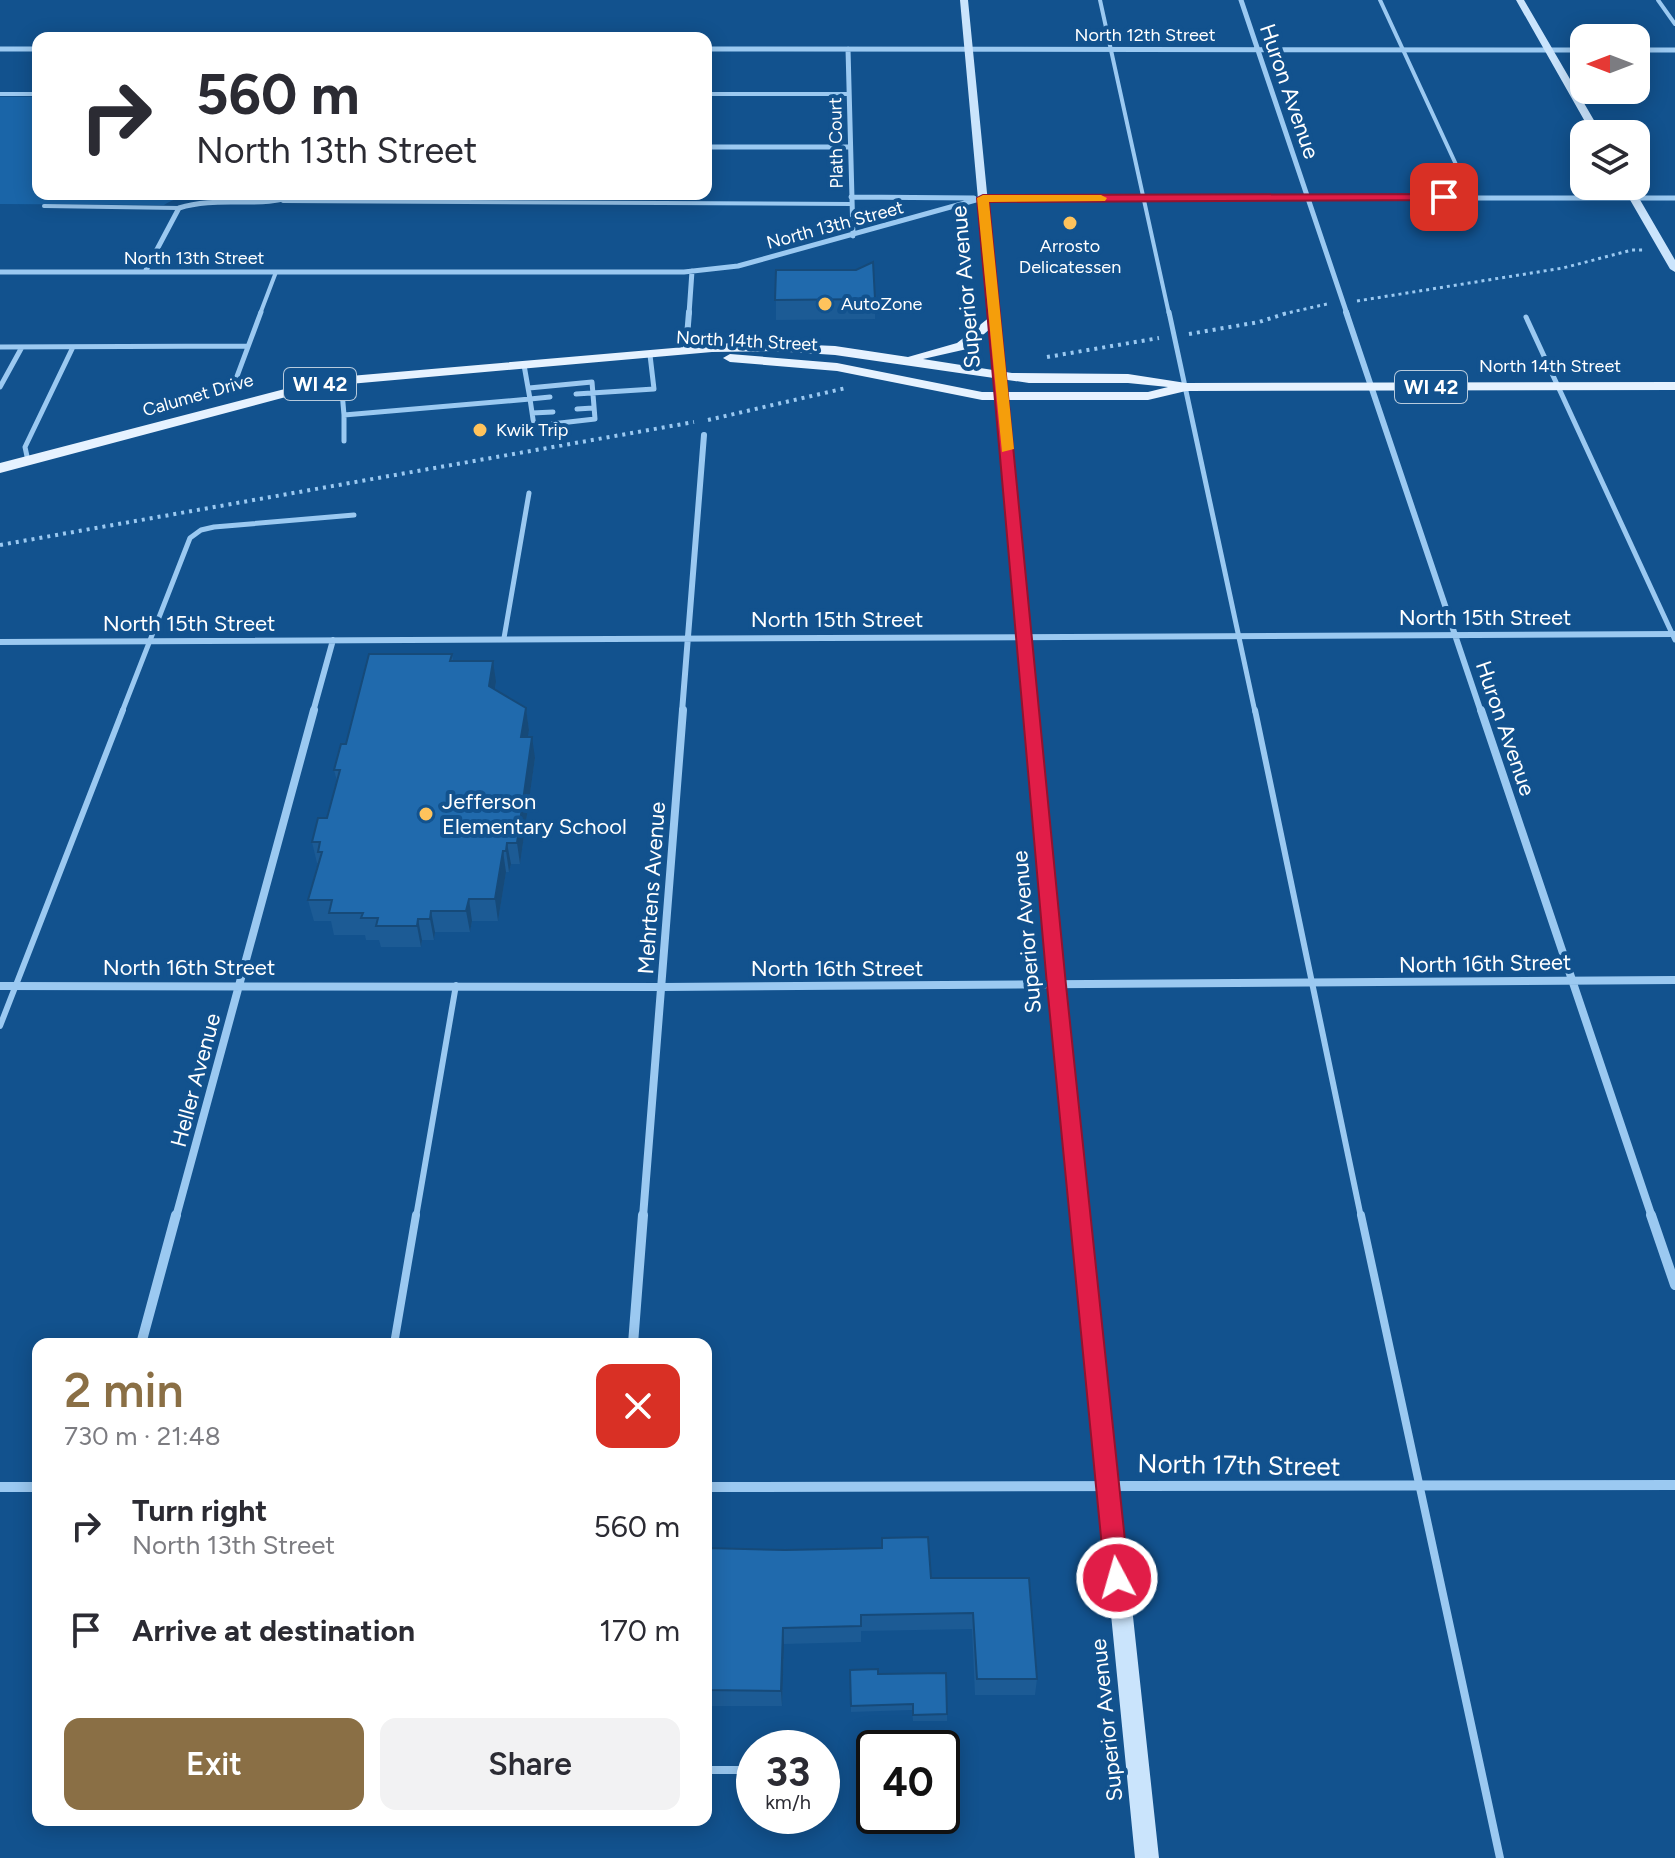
<!DOCTYPE html>
<meta charset="utf-8">
<style>
body{margin:0;font-family:Figtree,sans-serif;background:#f2f2f3;color:#2b2b33;height:100vh;display:flex;flex-direction:column;font-size:30px;white-space:nowrap}
*{box-sizing:border-box;margin:0}
p{font-size:26px;color:#7c7c81}
.icon{flex:none;width:44px;height:44px;fill:none;stroke:currentColor;stroke-width:2;stroke-linecap:round;stroke-linejoin:round}
.map{position:relative;flex:1;overflow:hidden}
.details{position:absolute;left:32px;top:1338px;width:680px;height:488px;display:flex;flex-direction:column;background:#fff;border-radius:16px;box-shadow:0 4px 20px #0003}
.details>*{flex:none}
.top-card{position:absolute;left:32px;top:32px;width:680px;height:168px;border-radius:16px;box-shadow:0 4px 20px #0003;background:#fff;color:#2b2b33;overflow:hidden}
.needle{width:52px;rotate:270deg}
.controls{position:absolute;left:1570px;top:24px;display:grid;gap:16px}
.controls a{display:grid;place-items:center;width:80px;height:80px;border-radius:16px;background:#fff;box-shadow:0 4px 20px #0003;font-size:40px}
.speed{position:absolute;left:736px;top:1730px;display:flex;gap:16px;font-size:40px;font-weight:700;text-align:center}
.speed>*{display:grid;place-content:center;width:104px;height:104px;border-radius:50%;background:#fff;box-shadow:0 4px 20px #0003;line-height:1}
.speed small{font-size:20px;font-weight:400}
.speed .limit{border:4px solid #111;border-radius:12px;background:#fff;color:#111}
.pin{position:absolute;display:grid;place-items:center;width:68px;height:68px;color:#fff;margin:-34px;border-radius:16px;box-shadow:0 4px 12px #0006}
.me{position:absolute;width:88px;margin:-44px;rotate:354deg;stroke-linejoin:round;filter:drop-shadow(0 0 6px #0008)}
.turn{display:flex;align-items:center;gap:28px;height:168px;padding:0 32px;font-size:36px}
.turn .icon{width:104px;height:104px;stroke-width:2.5}
.turn b{display:block;font-size:56px;line-height:68px}
.round{display:grid;place-items:center;flex:none;width:84px;height:84px;border-radius:16px;background:#f2f2f3}
.summary{display:flex;align-items:center;justify-content:space-between;height:136px;padding:0 32px}
h1{font-size:48px;font-weight:600;line-height:60px;color:#8a6f45}
.primary-button{display:flex;gap:16px;margin-top:auto;padding:16px 32px}
.primary-button a{flex:1;height:92px;border-radius:16px;background:#8a6f45;color:#fff;font-size:32px;font-weight:600;line-height:92px;text-align:center}
.primary-button a+a{background:#f2f2f3;color:#2b2b33}
ul{padding:0;list-style:none}
li{display:flex;align-items:center;gap:24px;height:104px;padding:0 32px}
li div{flex:1}
li b{display:block;font-size:30px}
li em{font-style:normal}
.map>svg:first-child{display:block}
.green{fill:#1a65a8}
.lines{fill:none;stroke-linecap:round;stroke-linejoin:round}
.path-far1{stroke:#9bc9f1;stroke-width:3;stroke-dasharray:3 4;stroke-linecap:butt}
.path{stroke:#9bc9f1;stroke-width:4;stroke-dasharray:3 5;stroke-linecap:butt}
.lane-far3{stroke:#9bc9f1;stroke-width:4}
.lane-far2{stroke:#9bc9f1;stroke-width:5}
.lane-far1{stroke:#9bc9f1;stroke-width:6}
.lane{stroke:#9bc9f1;stroke-width:8}
.street-far3{stroke:#9bc9f1;stroke-width:5}
.street-far2{stroke:#9bc9f1;stroke-width:6}
.street-far1{stroke:#9bc9f1;stroke-width:8}
.street{stroke:#9bc9f1;stroke-width:10}
.secondary{fill:#cae4fc;fill-rule:evenodd}
.primary{fill:#e6f2ff;fill-rule:evenodd}
.wall{fill:#1c5b95}
.shaded-wall{fill:#164a79}
.building{fill:#206aad;stroke:#164a79;stroke-width:2}
.route{fill:#e11d48;stroke:#92132f;stroke-width:2}
.slow{fill:#f59e0b}
.poi-dot{fill:#ffc35c;stroke:#12528e;stroke-width:3}
.labels{text-anchor:middle;stroke-width:8;stroke-linejoin:round;paint-order:stroke}
.far-street-label{font-size:18px;fill:#fff;stroke:#12528e}
.far-poi-label{font-size:18px;fill:#fff;stroke:#12528e;text-anchor:start}
.shield{fill:#12528e;stroke:#b8cbdd;stroke-width:2}
.shield-label{font-size:20px;font-weight:bold;fill:#fff}
.street-label{font-size:22px;fill:#fff;stroke:#12528e}
.poi-label{font-size:22px;fill:#fff;stroke:#12528e;text-anchor:start}
.near-street-label{font-size:26px;fill:#fff;stroke:#12528e}
</style>
<div class="map">
<svg width="1675" height="1858" viewBox="0 0 1675 1858">
<rect width="100%" height="100%" fill="#12528e"/>
<!-- green -->
<path class="green" d="M0,97h38v97h244c-32,12 -92,-9 -118,11l-164,-1z"/>
<g class="lines">
<!-- path-far1 -->
<path class="path-far1" d="M1357,301l206,-33 69,-18h14
M1283,314l44,-10"/>
<!-- path -->
<path class="path" d="M1189,334l70,-12 31,-10
M1047,357l112,-19
M708,420l138,-32
M0,545l694,-123"/>
<!-- lane-far3 -->
<path class="lane-far3" d="M1100,0l69,314
M1380,0l91,197
M1658,0l17,24
M0,94h38
M706,94h143
M283,201l569,3
M44,206l135,2
M260,314l16,-42"/>
<!-- lane-far2 -->
<path class="lane-far2" d="M1169,312l86,400
M1526,317l149,323
M0,347l248,-1
M524,365l6,34 20,-2
M341,380l3,35 186,-16 4,27 61,-7 -3,-37 -63,6
M0,387l22,-40
M233,387l28,-75
M576,394l78,-5 -4,-34
M577,409l16,-1
M532,413l21,-1
M344,415v26
M28,461l-3,-14 48,-100
M504,638l25,-145
M122,712l68,-174 11,-8 13,-3 140,-12"/>
<!-- lane-far1 -->
<path class="lane-far1" d="M1255,710l106,507
M0,1026l123,-316
M416,1217l40,-232"/>
<!-- lane -->
<path class="lane" d="M1361,1215l139,643
M394,1344l22,-129
M706,1770h48"/>
<!-- street-far3 -->
<path class="street-far3" d="M1241,0l106,314
M0,49h38
M706,49l878,1
M848,49l5,187
M1636,50h39
M706,147h144
M851,197l123,1
M0,272h684l54,-6 245,-68h692
M145,272l34,-64c40,-13 82,2 122,-14
M689,314l3,-43"/>
<!-- street-far2 -->
<path class="street-far2" d="M1346,312l135,400
M686,349l3,-37
M0,642l1675,-8
M313,712l20,-72
M682,712l22,-277"/>
<!-- street-far1 -->
<path class="street-far1" d="M1481,710l171,507
M0,986l662,1 1013,-7
M176,1217l138,-507
M643,1217l40,-507"/>
<!-- street -->
<path class="street" d="M1651,1215l24,70
M141,1344l35,-129
M633,1344l10,-129
M0,1487h38
M706,1487l969,-2"/>
<!-- secondary -->
<path class="secondary" d="M960,0h8l97,985 94,873h-24l-86,-873z
M1516,0h8l78,134h-10z
M1622,186h10l43,74v12l-5,-3z"/>
<!-- primary -->
<path class="primary" d="M995,313l5,1v6l-33,29 -44,10 89,14 116,1 58,9 489,-1v8l-489,1 -38,9h-166l-145,-29 -107,-9 -7,-4 7,-4 107,9 145,29h166l20,-5 -40,-4h-99l-194,-28 -61,-4 -62,1 -385,34 -327,87v-10l327,-85 416,-36 92,4 73,11 49,-14z"/>
</g>
<!-- wall -->
<path class="wall" d="M776,270h80l19,29v20l-99,1z
M452,654l1,7 43,21 -1,8 31,18 3,22 -2,7 8,21 -15,106h-9l-2,8h-3l-8,49h-26l-2,11h-35l-1,8h-12l-1,7h-40l-2,-7h-13l-1,-5h-31l-3,-14h-17l-6,-21 10,-37h-1l-5,-21 15,-24 10,-37 -3,-11 12,-26z
M882,1538l49,40h98l8,101 -2,16h-60l-3,-66 -111,2v11l-77,2 -2,62h-76v-158l79,2 97,-2z
M850,1670l28,4 69,40v7h-34l-1,-11 -61,2z"/>
<!-- shaded-wall -->
<path class="shaded-wall" d="M493,661l3,21 -4,25 -3,-21z
M526,708l3,22 -5,28 -3,-21z
M532,737l3,21 -15,106 -3,-21z
M507,843l4,21 -2,8 -3,-21z
M503,851l3,21 -8,49 -3,-22z
M469,899l3,22 -2,11 -4,-21z
M431,911l4,21 -1,8 -4,-21z
M418,919l4,21 -1,7 -4,-21z
M783,1628l1,16 -2,62 -1,-15z"/>
<!-- building -->
<path class="building" d="M873,262l2,37 -100,1 1,-30h80z
M369,654h83l-2,7h43l-4,25 37,22 -5,29h11l-15,106h-10l-1,8h-3l-8,48h-26l-3,12h-35l-1,8h-12l-1,7h-41l2,-8h-17l2,-5h-34l3,-13h-24l14,-48h-4l2,-10h-8l6,-24h9l13,-48h-6l7,-26h5z
M928,1537l3,41h98l8,101h-60l-4,-66 -112,2v11l-78,2 -2,63 -75,-1v-142l79,2 97,-2v-10z
M878,1669v5l68,-1 1,41 -34,1v-11l-62,2 -1,-36z"/>
<!-- route -->
<path class="route" d="M1444,194l4,1v5l-459,2 77,783 63,593 -3,8 -9,3 -8,-3 -4,-8 -58,-593 -70,-787 6,-3z"/>
<!-- slow -->
<path class="slow" d="M1101,195l6,3 -2,3 -116,1 25,247 -12,3 -25,-254 6,-3z"/>
<!-- markers -->
<g class="poi-dot">
<circle cx="1070" cy="223" r="8"/>
<circle cx="825" cy="304" r="8"/>
<circle cx="480" cy="430" r="8"/>
<circle cx="426" cy="814" r="8"/>
</g>
<g class="labels">
<!-- far-street labels -->
<g class="far-street-label">
<text x="1145" y="41">North 12th Street</text>
<text transform="translate(836 143) rotate(-91)" y="6">Plath Court</text>
<text transform="translate(835 225) rotate(-15)" y="6">North 13th Street</text>
<text x="194" y="264">North 13th Street</text>
<text transform="translate(747 341) rotate(3)" y="6">North 14th Street</text>
<text x="1550" y="372">North 14th Street</text>
<text transform="translate(198 395) rotate(-16)" y="6">Calumet Drive</text>
</g>
<!-- far-poi labels -->
<g class="far-poi-label">
<text x="1070" y="252" text-anchor="middle">Arrosto<tspan x="1070" dy="21">Delicatessen</tspan></text>
<text x="841" y="310">AutoZone</text>
<text x="496" y="436">Kwik Trip</text>
</g>
<!-- shield labels -->
<g class="shield">
<rect x="284" y="368" width="72" height="32" rx="6"/>
<rect x="1395" y="371" width="72" height="32" rx="6"/>
</g>
<g class="shield-label">
<text x="320" y="391">WI 42</text>
<text x="1431" y="394">WI 42</text>
</g>
<!-- street labels -->
<g class="street-label">
<text transform="translate(1290 91) rotate(71)" y="8">Huron Avenue</text>
<text transform="translate(965 287) rotate(-95)" y="8">Superior Avenue</text>
<text x="1485" y="625">North 15th Street</text>
<text x="837" y="627">North 15th Street</text>
<text x="189" y="631">North 15th Street</text>
<text transform="translate(1506 728) rotate(71)" y="8">Huron Avenue</text>
<text transform="translate(651 888) rotate(-86)" y="8">Mehrtens Avenue</text>
<text transform="translate(1026 932) rotate(-95)" y="8">Superior Avenue</text>
<text transform="translate(1485 963) rotate(-1)" y="8">North 16th Street</text>
<text x="189" y="975">North 16th Street</text>
<text x="837" y="976">North 16th Street</text>
<text transform="translate(195 1080) rotate(-75)" y="8">Heller Avenue</text>
<text transform="translate(1106 1720) rotate(-96)" y="8">Superior Avenue</text>
</g>
<!-- poi labels -->
<g class="poi-label">
<text x="442" y="809">Jefferson<tspan x="442" dy="25">Elementary School</tspan></text>
</g>
<!-- near-street labels -->
<g class="near-street-label">
<text transform="translate(1239 1465) rotate(1)" y="9">North 17th Street</text>
</g>
</g>
</svg>
<div class="controls">
<a><svg class="needle" viewBox="-14 -14 28 28"><path d="M0-13l5 13h-10z" fill="#e53935"/><path d="M0 13l5-13h-10z" fill="#7c7c81"/></svg></a>
<a><svg class="icon" aria-label="layers" viewBox="0 0 24 24"><path d="M12 4l9 5-9 5-9-5zM3 14l9 5 9-5"/></svg></a>
</div>
<div class="speed"><div>33<small>km/h</small></div><div class="limit">40</div></div>
<div class="pin" style="left:1444px;top:197px;background:#d93025"><svg class="icon" aria-label="arrive" viewBox="0 0 24 24"><path d="M6 21V4h12l-3 4 3 4H6"/></svg></div>
<svg class="me" style="left:1117px;top:1578px" viewBox="-20 -20 40 40"><circle r="17" fill="#e11d48" stroke="#fff" stroke-width="3"/><path d="M0-11L8 9 0 5-8 9z" fill="#fff"/></svg>
<div class="top-card">
<div class="turn"><svg class="icon" aria-label="right" viewBox="0 0 24 24"><path d="M7 20v-9h11M14 6l5 5-5 5"/></svg><div><b>560 m</b>North 13th Street</div></div>
</div>
<section class="details">
<div class="summary"><div><h1>2 min</h1><p>730 m · 21:48</p></div><a class="round" style="background:#d93025;color:#fff"><svg class="icon" aria-label="close" viewBox="0 0 24 24"><path d="M6 6l12 12M18 6L6 18"/></svg></a></div>
<ul>
<li><svg class="icon" aria-label="right" viewBox="0 0 24 24"><path d="M7 20v-9h11M14 6l5 5-5 5"/></svg><div><b>Turn right</b><p>North 13th Street</p></div><em>560 m</em></li>
<li><svg class="icon" aria-label="arrive" viewBox="0 0 24 24"><path d="M6 21V4h12l-3 4 3 4H6"/></svg><div><b>Arrive at destination</b></div><em>170 m</em></li>
</ul>
<div class="primary-button"><a>Exit</a><a>Share</a></div>
</section>
</div>
